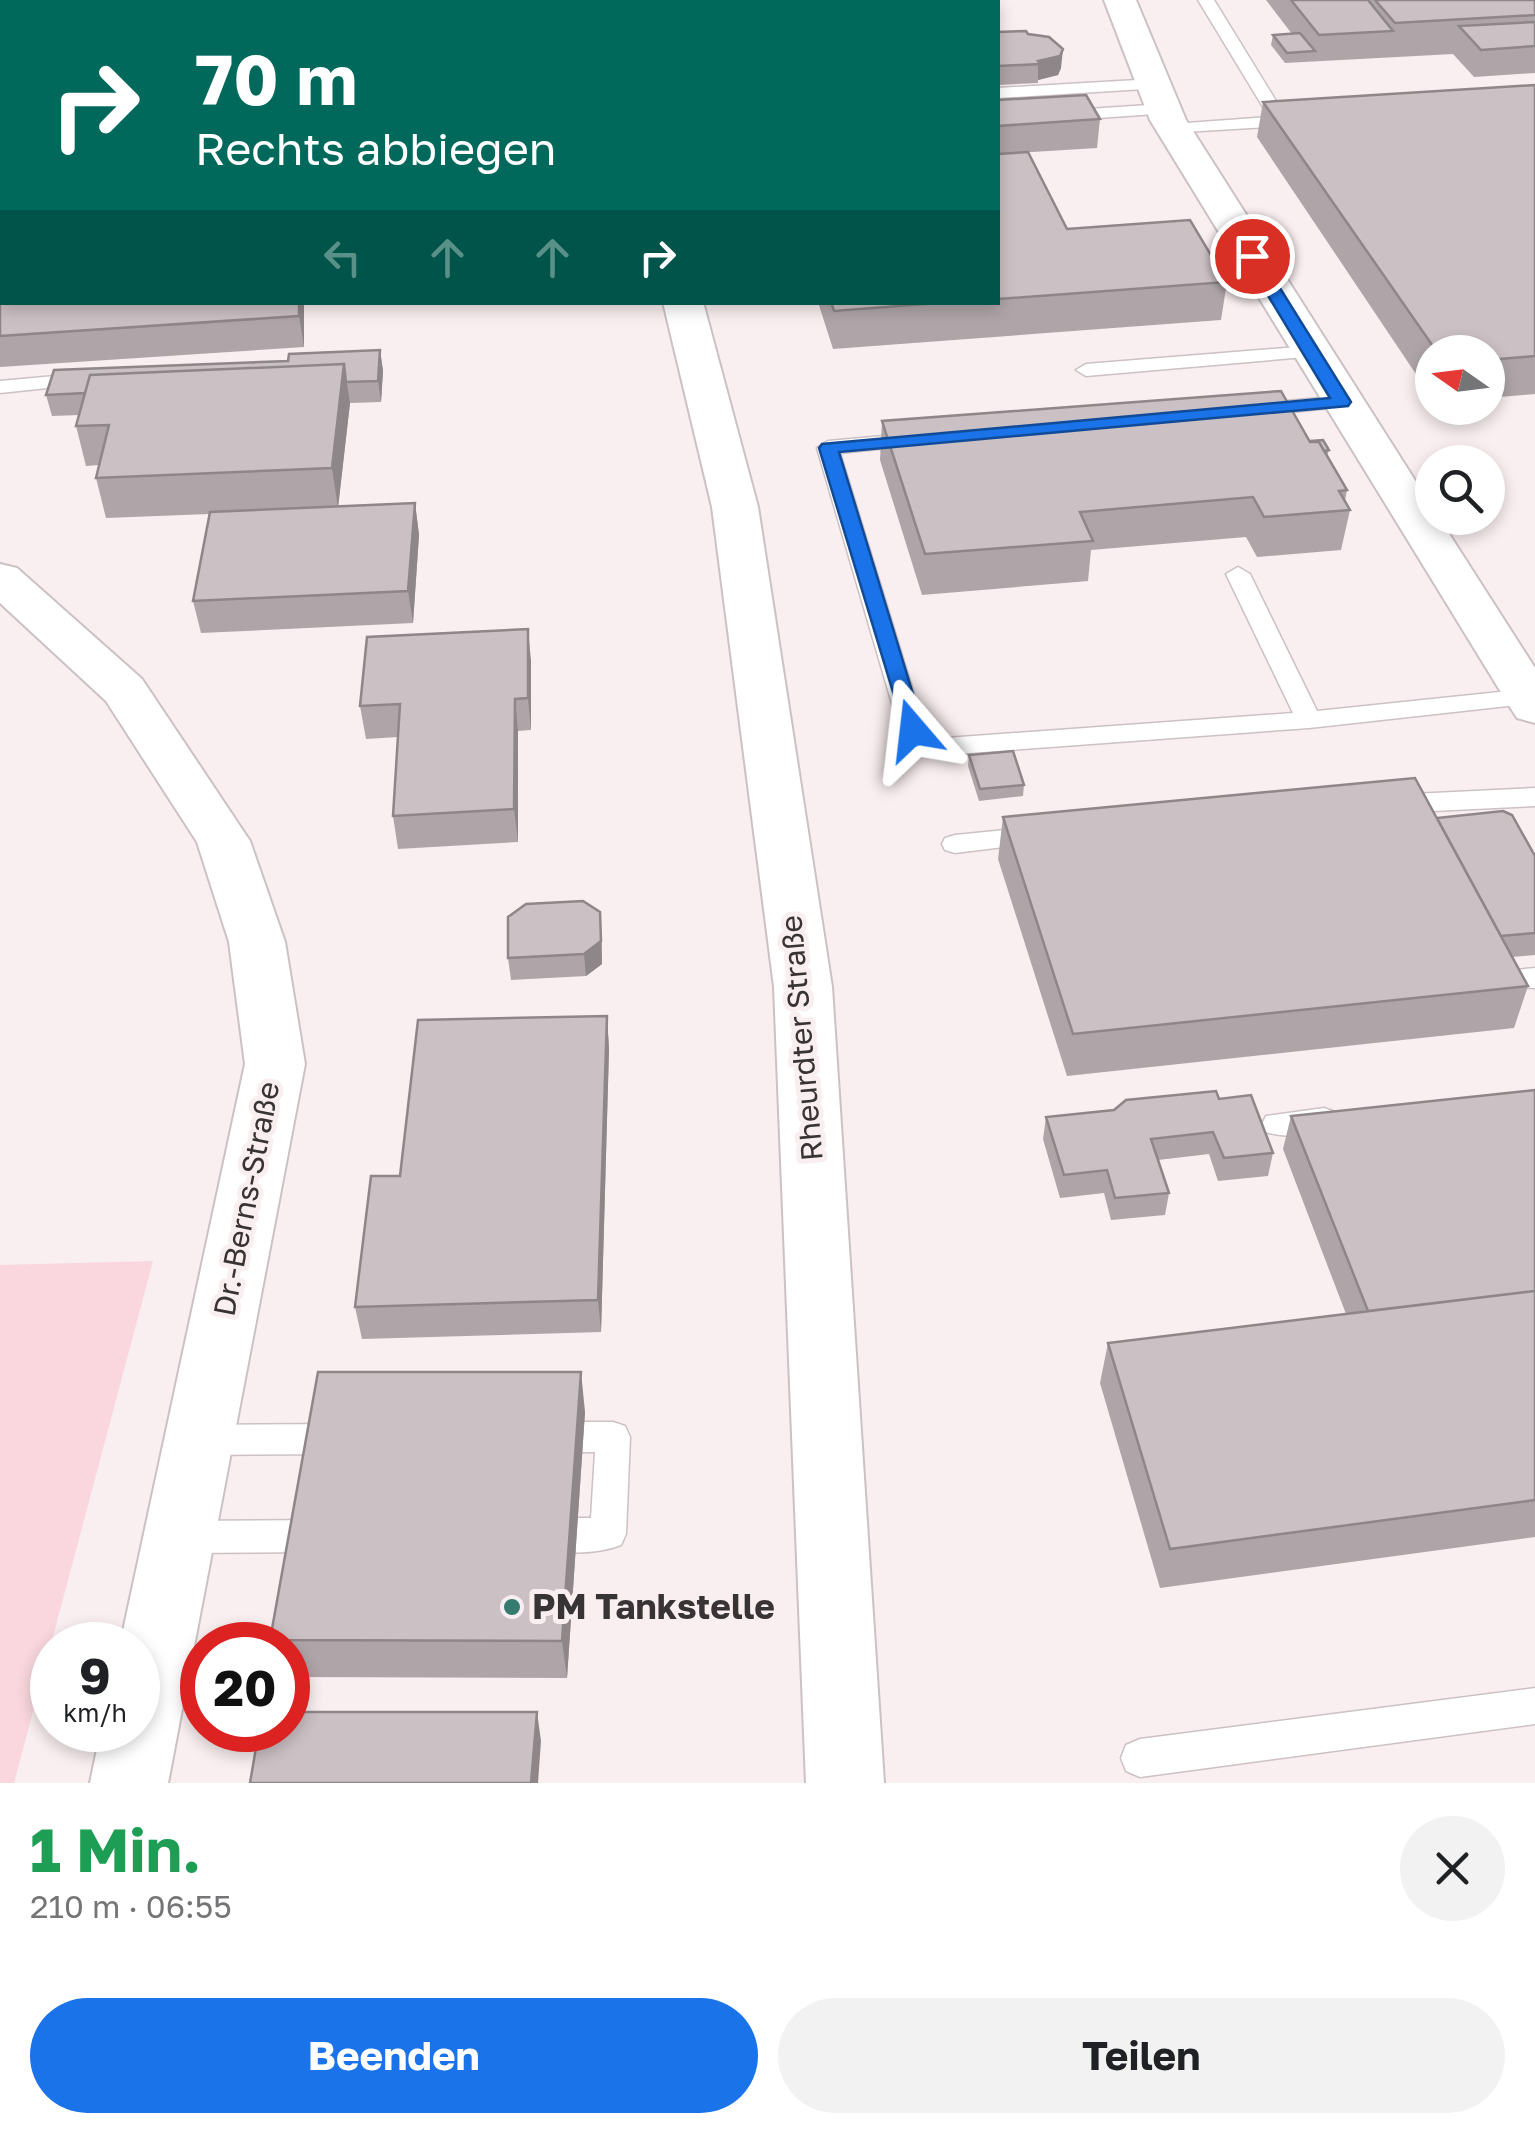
<!DOCTYPE html>
<html lang="de">
<meta charset="utf-8">
<style>
body{margin:0;font-family:"Golos Text",sans-serif;background:#f2f2f2;color:#202124;height:100vh;display:flex;flex-direction:column;font-size:38px;white-space:nowrap}
*{box-sizing:border-box;margin:0}
p{font-size:32px;color:#757577}
.icon{flex:none;width:55px;height:55px;fill:none;stroke:currentColor;stroke-width:2;stroke-linecap:round;stroke-linejoin:round}
.map{position:relative;height:1783px;overflow:hidden}
.panel{display:flex;flex-direction:column;background:#fff;flex:1}
.panel>*{flex:none}
.guide{position:absolute;left:0px;top:0px;width:1000px;height:305px;box-shadow:0 5px 15px #0003;background:#00695c;color:#fff;overflow:hidden}
.needle{width:65px;rotate:284deg}
.fabs{position:absolute;left:1415px;top:335px;display:grid;gap:20px}
.fabs a{display:grid;place-items:center;width:90px;height:90px;border-radius:50%;background:#fff;box-shadow:0 5px 15px #0003;font-size:50px}
.speed{position:absolute;left:30px;top:1622px;display:flex;gap:20px;font-size:50px;font-weight:700;text-align:center}
.speed>*{display:grid;place-content:center;width:130px;height:130px;border-radius:50%;background:#fff;box-shadow:0 5px 15px #0003;line-height:1}
.speed small{font-size:25px;font-weight:400}
.speed .limit{border:15px solid #d22;background:#fff;color:#111}
.pin{position:absolute;display:grid;place-items:center;width:85px;height:85px;color:#fff;margin:-42px;border:5px solid #fff;border-radius:50%;box-shadow:0 2px 10px #0007}
.me{position:absolute;width:110px;margin:-55px;rotate:343deg;stroke-linejoin:round;filter:drop-shadow(0 0 8px #0008)}
.turn{display:flex;align-items:center;gap:35px;height:210px;padding:0 30px;font-size:45px}
.turn .icon{width:130px;height:130px;stroke-width:2.5}
.turn b{display:block;font-size:70px;line-height:85px}
.lanes{display:flex;align-items:center;height:95px;padding:0 30px;background:#0003;justify-content:center;gap:50px;direction:ltr}
.lanes .off{opacity:.35}
.round{display:grid;place-items:center;flex:none;width:105px;height:105px;border-radius:52px;background:#f2f2f2}
.head{display:flex;align-items:center;justify-content:space-between;height:170px;padding:0 30px}
h1{font-size:60px;font-weight:700;line-height:75px;color:#1e9e55}
.action{display:flex;gap:20px;margin-top:auto;padding:20px 30px}
.action a{flex:1;height:115px;border-radius:60px;background:#1a73e8;color:#fff;font-size:40px;font-weight:700;line-height:115px;text-align:center}
.action a+a{background:#f2f2f2;color:#202124}
.map>svg:first-child{display:block}
.green{fill:#fad7df}
.lines{fill:none;stroke-linecap:round;stroke-linejoin:round}
.service-casing{stroke:#ccc1c4;stroke-width:3}
.minor-casing{stroke:#ccc1c4;stroke-width:4}
.secondary-casing{stroke:#ccc1c4;stroke-width:4}
.service{fill:#fff;fill-rule:evenodd}
.minor{fill:#fff;fill-rule:evenodd}
.secondary{fill:#fff;fill-rule:evenodd}
.wall{fill:#afa5a8}
.shaded-wall{fill:#8e8688}
.building{fill:#cbc0c3;stroke:#8e8688;stroke-width:2.5}
.route{fill:#1a73e8;stroke:#114b97;stroke-width:2.5}
.poi-dot{fill:#367b70;stroke:#f9eef0;stroke-width:4}
.labels{text-anchor:middle;stroke-width:10;stroke-linejoin:round;paint-order:stroke}
.street-label{font-size:30px;fill:#383334;stroke:#f9eef0}
.near-poi-label{font-size:35px;font-weight:bold;fill:#383334;stroke:#f9eef0;text-anchor:start}
</style>
<div class="map">
<svg width="1535" height="1783" viewBox="0 0 1535 1783">
<rect width="100%" height="100%" fill="#f9eef0"/>
<!-- green -->
<path class="green" d="M153,1261l-139,522h-14v-518z"/>
<g class="lines">
<defs>
<path id="service" d="M24,0h16v2h-16z
M648,0h16l1,2h-16z
M1198,0h16l75,122 -3,4 -119,7v-8l6,-1 96,-7z
M1154,79l9,5 -3,4 -162,10v-10z
M1164,104l9,5 -3,4 -172,12v-10z
M0,258h2v12h-2z
M1310,346l10,6 -3,4 -231,20 -10,-6 10,-6z
M88,373l10,6 -3,4 -95,10v-12z
M1342,396l11,6 -4,4 -95,10 -11,-6 11,-6z
M917,433l11,6 -3,5 -85,9 84,274 22,11 347,-25 -67,-139 12,-7 12,7 67,137 212,-22 6,2v12l-226,25 -367,27 -38,-18 -4,-6 -83,-283 11,-7z
M1535,788v18l-143,7 -9,-3 -4,-6 4,-6 9,-3z
M1035,827l9,3 4,6 -4,6 -89,11 -10,-3 -3,-6 3,-6 10,-3z
M1535,968v20l-40,-2 -4,-7 4,-7z
M1324,1108l11,4 4,8 -4,8c-20,7 -49,11 -69,4l-4,-8 4,-8z
M546,1422h67l12,4 5,11 -4,97 -5,11c-25,10 -69,10 -94,0l-5,-11 5,-11 13,-5h51l4,-66h-49l-12,-4 -5,-11 5,-11z
M343,1424l12,4 5,11 -5,11 -12,4 -144,1 -12,-4 -5,-11 5,-11 12,-4z
M322,1520l13,5 5,11 -5,11 -13,5 -142,1 -13,-5 -5,-11 5,-11 13,-5z
M1535,1688v36l-395,53 -14,-6 -5,-13 5,-13 14,-6z"/>
<path id="minor" d="M1104,0h32l50,120 246,387v11h7l96,150v55l-18,-5 -7,-11 -360,-587z
M0,564l17,4 125,111 108,162 35,101 20,122 -137,719h-78l11,-53h37v-85h-18l125,-581 -16,-122 -32,-100 -91,-141 -106,-98z"/>
<path id="secondary" d="M543,0h33l1,2h-32z
M663,302h40l55,205 74,480 52,796h-78l-32,-796 -62,-480z"/>
</defs>
<!-- service casing -->
<use href="#service" class="service-casing"/>
<!-- minor casing -->
<use href="#minor" class="minor-casing"/>
<!-- secondary casing -->
<use href="#secondary" class="secondary-casing"/>
<!-- service -->
<use href="#service" class="service"/>
<!-- minor -->
<use href="#minor" class="minor"/>
<!-- secondary -->
<use href="#secondary" class="secondary"/>
</g>
<!-- wall -->
<path class="wall" d="M682,0h198l1,2h-198z
M1266,0h269v73l-61,4 -21,-23 -168,9 -14,-18 2,-10 19,-1z
M998,32l30,2 33,34 -3,7 -20,5v3l-40,2z
M1535,85v309l-47,4v-46h-56v46l-175,-261 6,-35z
M998,100l102,19 -3,29 -96,6 66,75 160,53 -6,38 -388,29 -15,-47h180z
M0,266l2,36h302v45l-304,20z
M380,350l3,21 -2,31 -31,1 -12,104 77,-4 4,32 -6,88 -212,10 -8,-32 16,-87 -103,4 -10,-40 3,-13 -13,1 -10,-40 3,-11 -27,1 -6,-21 242,-34z
M882,421l428,20 19,9 -2,6 20,34 -2,11 5,9 -9,40 -84,7 -11,-20 -155,13 -3,31 -166,14 -42,-135z
M531,661v69l-13,1v111l-120,7 -5,-33 5,-79 -32,2 -6,-33z
M969,755l55,30 -1,11 -44,5 -11,-35z
M1003,817l434,1 98,38v99l-23,2 16,29 -14,42 -447,48 -69,-217z
M602,935v29l-16,12 -75,4 -3,-22z
M607,1016l2,33 -8,283 -239,7 -7,-32 45,-131z
M1535,1090v447l-375,51 -60,-205 8,-40 238,-29 -63,-165 8,-33z
M1219,1099l54,54 -5,23 -50,5 -9,-27 -51,6 11,33 -4,22 -54,5 -7,-27 -44,5 -17,-59 3,-22z
M585,1412l-18,266 -279,-1v-32h-16l-2,-5z"/>
<!-- shaded-wall -->
<path class="shaded-wall" d="M94,0h69l-24,2h-45z
M1063,49l-2,19 -3,7 -20,5v-19z
M299,302h5v45l-5,-31z
M380,350l3,21 -2,31 -3,-21z
M344,364l6,39 -12,105 -6,-40z
M415,503l4,32 -6,88 -5,-32z
M528,629l3,32v69l-3,-32z
M515,699l3,32v111l-4,-33z
M600,912l2,52 -16,12 -2,-22z
M607,1016l2,33 -8,283 -3,-32z
M581,1372l4,40 -18,266 -5,-37z
M537,1712l4,29 -3,42h-7z"/>
<!-- building -->
<path class="building" d="M155,0h80l1,2h-81z
M282,0h80l1,2h-80z
M412,0h40l1,2h-40z
M684,0h73l1,2h-74z
M778,0h73l1,2h-73z
M851,0h29l1,2h-29z
M1291,0h77l25,31 -74,4z
M1375,0h160v15l-140,8z
M1535,22v24l-54,4 -22,-24z
M1026,31l2,3 21,3 14,12 -3,7 -22,5 2,3 -42,2v-34z
M1300,33l15,18 -28,2 -14,-18z
M1535,85v271l-47,4v-8h-51l-174,-250z
M1086,95l14,24 -102,7v-26z
M1028,152l39,77 123,-9 37,62 -229,17v-145z
M0,266h2v36h297v14l-299,20z
M831,302h120l-117,9z
M380,350l-2,31 -32,1 -2,-18 -254,11 -5,18 -39,2 8,-25 234,-9 1,-7z
M344,364l-12,104 -236,10 13,-53 -33,1 14,-51z
M1281,391l29,51h9l28,48 -8,1 11,19 -86,7 -11,-20 -173,15 13,29 -168,13 -43,-133z
M1323,440l6,10 -5,1 -5,-9 -9,-1z
M415,503l-7,88 -215,10 17,-89z
M528,629v69l-13,1 -1,110 -121,7 7,-112 -40,2 7,-69z
M1013,751l11,34 -44,4 -11,-34z
M1415,778l113,208 -455,48 -70,-217z
M1503,811l9,4 23,41v77l-34,3 -64,-118z
M583,901l17,11 1,29 -17,13 -76,4v-41l18,-13z
M607,1016l-9,284 -243,7 16,-131h29l18,-156z
M1535,1090v201l-167,20 -77,-195z
M1216,1091l3,8 32,-4 22,58 -49,5 -11,-26 -62,7 18,54 -54,5 -8,-28 -43,5 -18,-58 68,-7 12,-10z
M1535,1291v209l-365,49 -62,-206z
M318,1372h263l-19,269 -292,-1z
M288,1712h249l-6,71h-281l9,-53h29z"/>
<!-- route -->
<path class="route" d="M1252,251l8,5 91,146 -3,4 -509,46 85,278 -3,5h-15l-87,-287 3,-4 508,-46 -86,-142z"/>
<!-- markers -->
<circle class="poi-dot" cx="512" cy="1607" r="10"/>
<g class="labels">
<!-- street labels -->
<g class="street-label">
<text transform="translate(802 1038) rotate(-95)" y="10">Rheurdter Straße</text>
<text transform="translate(247 1199) rotate(-79)" y="10">Dr.-Berns-Straße</text>
</g>
<!-- near-poi labels -->
<g class="near-poi-label">
<text x="532" y="1619">PM Tankstelle</text>
</g>
</g>
</svg>
<div class="fabs">
<a><svg class="needle" viewBox="-14 -14 28 28"><path d="M0-13l5 13h-10z" fill="#e53935"/><path d="M0 13l5-13h-10z" fill="#757577"/></svg></a>
<a><svg class="icon" aria-label="search" viewBox="0 0 24 24"><circle cx="10" cy="10" r="6"/><path d="M15 15l6 6"/></svg></a>
</div>
<div class="speed"><div>9<small>km/h</small></div><div class="limit">20</div></div>
<div class="pin" style="left:1252px;top:256px;background:#d93025"><svg class="icon" aria-label="arrive" viewBox="0 0 24 24"><path d="M6 21V4h12l-3 4 3 4H6"/></svg></div>
<svg class="me" style="left:913px;top:730px" viewBox="-20 -20 40 40"><path d="M0-17L14 15 0 8-14 15z" fill="#1a73e8" stroke="#fff" stroke-width="4"/></svg>
<div class="guide">
<div class="turn"><svg class="icon" aria-label="right" viewBox="0 0 24 24"><path d="M7 20v-9h11M14 6l5 5-5 5"/></svg><div><b>70 m</b>Rechts abbiegen</div></div>
<div class="lanes"><svg class="icon off" aria-label="left" viewBox="0 0 24 24"><path d="M17 20v-9H6M10 6l-5 5 5 5"/></svg><svg class="icon off" aria-label="ahead" viewBox="0 0 24 24"><path d="M12 20V5M6 11l6-6 6 6"/></svg><svg class="icon off" aria-label="ahead" viewBox="0 0 24 24"><path d="M12 20V5M6 11l6-6 6 6"/></svg><svg class="icon" aria-label="right" viewBox="0 0 24 24"><path d="M7 20v-9h11M14 6l5 5-5 5"/></svg></div>
</div>
</div>
<section class="panel">
<div class="head"><div><h1>1 Min.</h1><p>210 m · 06:55</p></div><a class="round"><svg class="icon" aria-label="close" viewBox="0 0 24 24"><path d="M6 6l12 12M18 6L6 18"/></svg></a></div>
<div class="action"><a>Beenden</a><a>Teilen</a></div>
</section>
